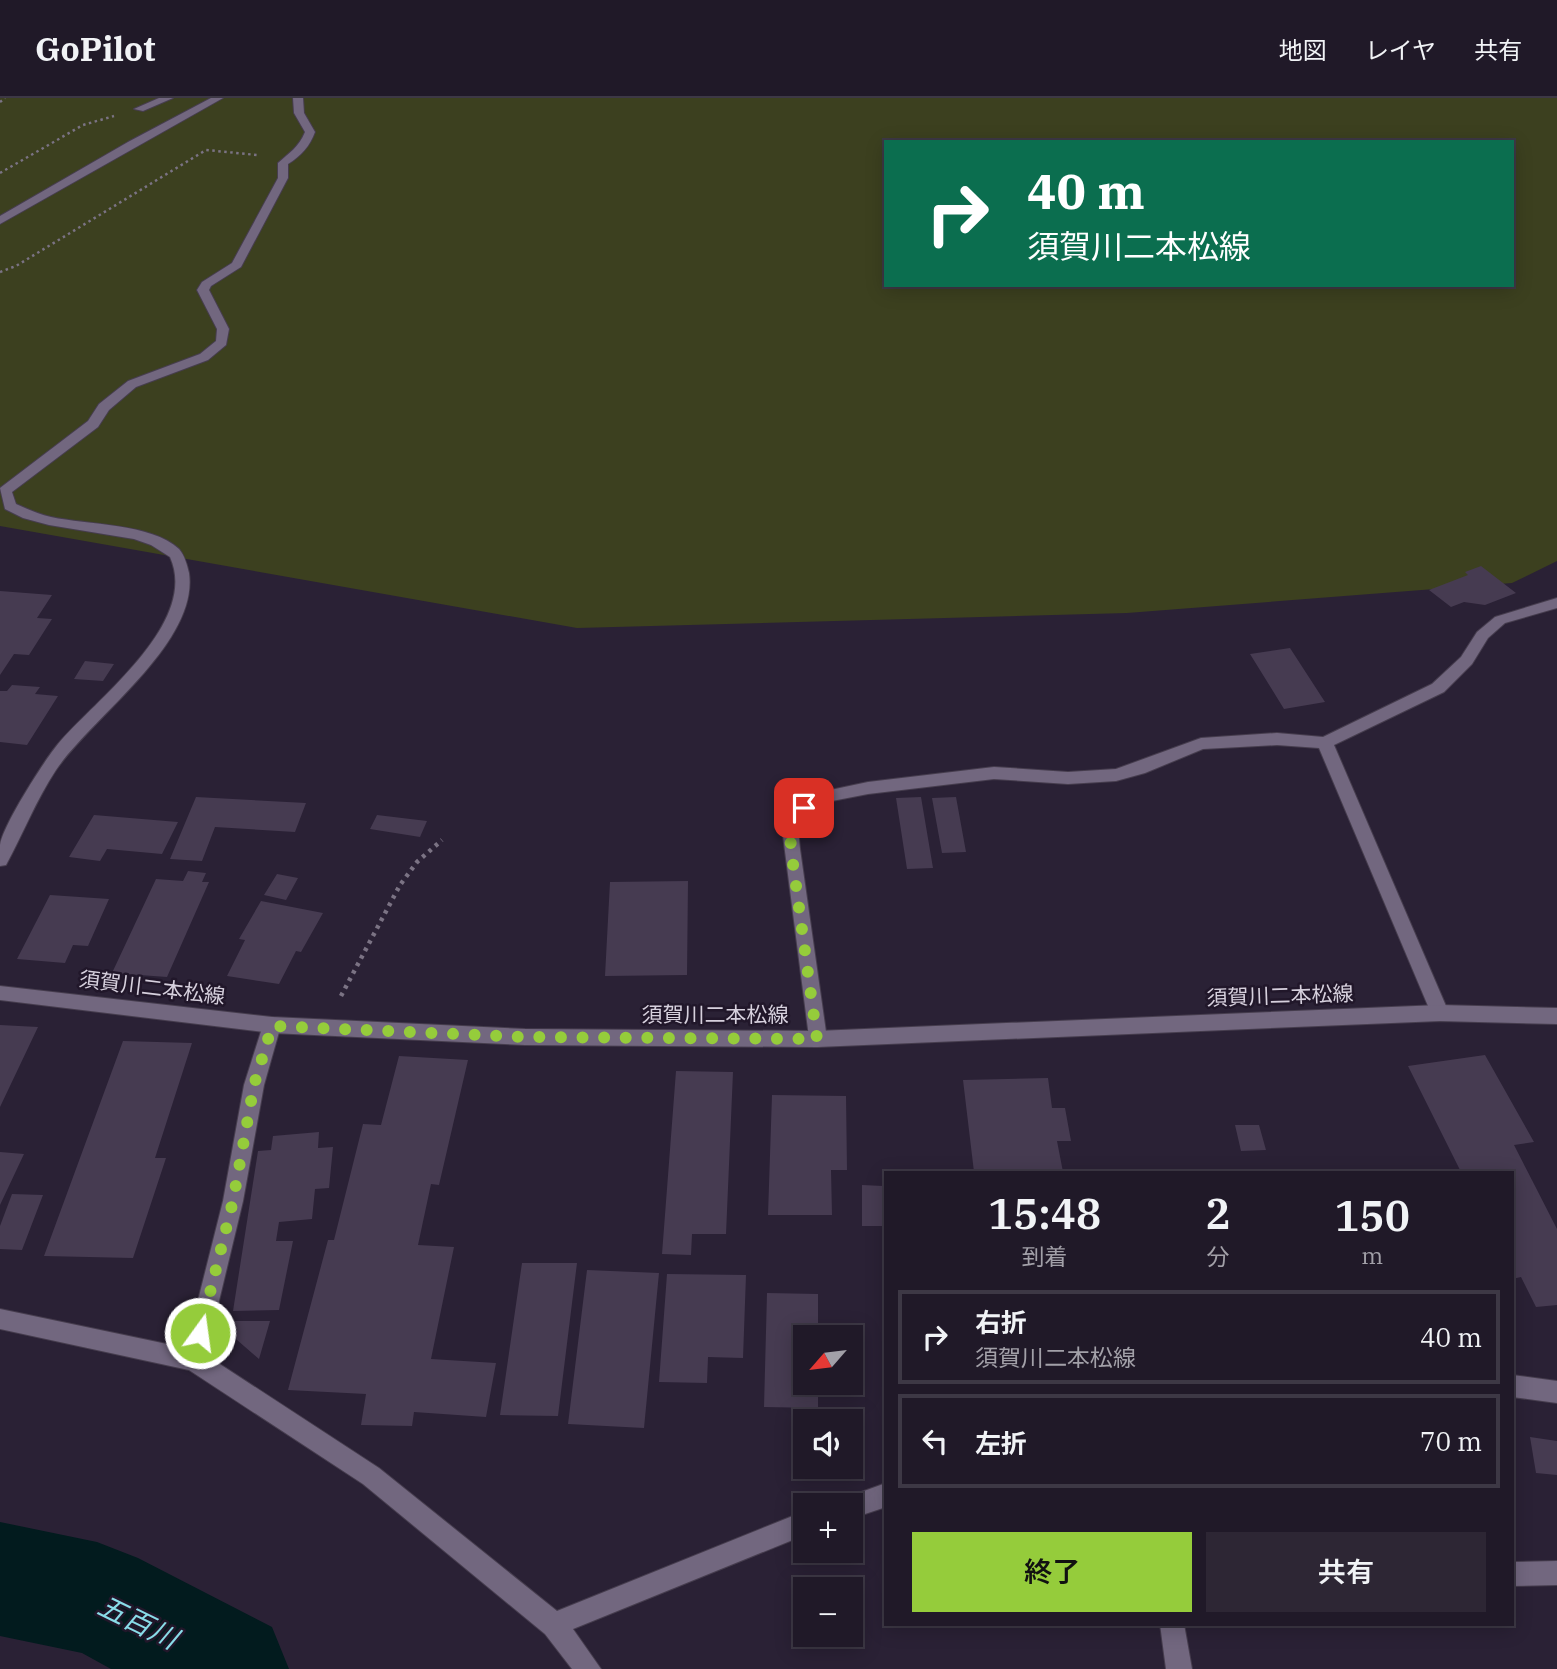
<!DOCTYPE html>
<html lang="ja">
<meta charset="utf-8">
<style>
body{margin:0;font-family:"IBM Plex Serif","Noto Sans JP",serif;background:#2d2634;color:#f1f3f6;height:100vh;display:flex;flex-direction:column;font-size:26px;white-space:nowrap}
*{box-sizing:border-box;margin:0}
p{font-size:23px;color:#a2a0a8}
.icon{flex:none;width:38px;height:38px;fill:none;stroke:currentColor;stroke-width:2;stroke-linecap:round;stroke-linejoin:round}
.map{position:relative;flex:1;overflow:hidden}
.panel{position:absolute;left:884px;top:1073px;width:630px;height:455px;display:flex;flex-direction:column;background:#201928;border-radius:0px;box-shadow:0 4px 18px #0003,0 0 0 2px #3d3845}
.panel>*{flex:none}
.guide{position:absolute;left:884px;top:42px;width:630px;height:147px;border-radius:0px;box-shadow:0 4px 18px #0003,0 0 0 2px #3d3845;background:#0b6e4f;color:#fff;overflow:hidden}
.needle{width:46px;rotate:242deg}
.buttons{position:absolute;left:793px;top:1227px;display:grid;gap:14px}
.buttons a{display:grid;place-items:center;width:70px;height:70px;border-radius:0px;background:#201928;box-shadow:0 4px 18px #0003,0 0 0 2px #3d3845;font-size:35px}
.pin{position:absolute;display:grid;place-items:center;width:60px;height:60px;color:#fff;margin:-30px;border-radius:14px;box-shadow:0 4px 10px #0006}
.me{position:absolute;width:77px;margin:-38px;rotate:14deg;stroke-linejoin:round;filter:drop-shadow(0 0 5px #0008)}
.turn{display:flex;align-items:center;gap:24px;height:147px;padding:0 28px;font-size:32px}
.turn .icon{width:91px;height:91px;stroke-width:2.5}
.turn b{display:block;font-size:49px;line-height:60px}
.eta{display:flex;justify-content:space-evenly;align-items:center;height:119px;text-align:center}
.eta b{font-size:42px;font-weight:600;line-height:49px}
.primary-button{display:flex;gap:14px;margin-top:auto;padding:14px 28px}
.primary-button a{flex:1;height:80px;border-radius:0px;background:#95cc3b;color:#111;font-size:28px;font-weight:600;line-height:80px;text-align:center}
.primary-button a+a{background:#2d2634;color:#f1f3f6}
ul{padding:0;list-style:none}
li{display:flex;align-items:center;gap:21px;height:94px;margin:0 14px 10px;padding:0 14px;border:4px solid #3d3845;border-radius:0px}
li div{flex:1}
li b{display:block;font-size:26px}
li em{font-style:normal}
header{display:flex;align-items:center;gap:42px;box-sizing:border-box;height:98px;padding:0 35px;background:#201928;border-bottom:2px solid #3d3845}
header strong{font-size:33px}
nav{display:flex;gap:38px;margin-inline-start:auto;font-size:24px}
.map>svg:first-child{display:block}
.green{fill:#3c401f;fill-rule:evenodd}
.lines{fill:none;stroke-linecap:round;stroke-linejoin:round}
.river{fill:#021b1e;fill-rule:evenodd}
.building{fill:#463b51}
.street-casing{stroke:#463d4e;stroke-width:2}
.secondary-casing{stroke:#463d4e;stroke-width:2}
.path-far1{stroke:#7b7384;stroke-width:2.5;stroke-dasharray:2.5 3.5;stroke-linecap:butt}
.path{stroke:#7b7384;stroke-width:4.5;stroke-dasharray:3.5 5;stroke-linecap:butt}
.street{fill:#72677f;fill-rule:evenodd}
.secondary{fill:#72677f;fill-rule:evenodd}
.route{stroke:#95cc3b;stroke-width:12;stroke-dasharray:0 21.6}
.labels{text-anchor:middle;stroke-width:5;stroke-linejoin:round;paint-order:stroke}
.street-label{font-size:21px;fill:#d6d0dd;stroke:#21172a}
.near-water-label{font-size:28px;font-style:italic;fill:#89dce8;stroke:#21172a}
</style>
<header>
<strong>GoPilot</strong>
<nav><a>地図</a><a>レイヤ</a><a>共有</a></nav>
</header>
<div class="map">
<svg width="1557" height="1571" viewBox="0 0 1557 1571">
<rect width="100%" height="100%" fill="#2a2135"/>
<!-- green -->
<path class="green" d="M0,0h1557v463l-45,22 -385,30 -550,15 -577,-102zM886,44h626v143h-626z"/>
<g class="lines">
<!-- river -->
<path class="river" d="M0,1424l97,20 41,16 134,69 17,42h-178l-29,-16 -82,-17z"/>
</g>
<!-- building -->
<path class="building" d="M1481,468l35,27 -31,12 -21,-3 -13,5 -22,-17 39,-15 -3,-3z
M0,493l52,4 -15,23 15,1 -23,36 -15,-1 -14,21z
M1290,550l35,54 -41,7 -34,-55z
M85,563l29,3 -11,17 -29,-2z
M12,587l28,2 -5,7 23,2 -31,49 -27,-3v-51h7z
M196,699l110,6 -11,29 -80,-5 -13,34 -32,-2z
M921,699l12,71 -26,1 -11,-71z
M956,699l10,55 -24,1 -10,-55z
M94,717l84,7 -16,32 -55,-5 -7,12 -31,-4z
M377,717l50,6 -7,16 -50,-8z
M188,773l18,2 -4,9h7l-42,95 -55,-4 44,-94 27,2z
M277,776l21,4 -12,22 -22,-5z
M688,783l-1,94 -82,1 5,-94z
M50,797l59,4 -21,47 -15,-1 -8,18 -48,-4z
M261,803l62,12 -22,39 -5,-1 -17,33 -52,-8 18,-36 -6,-1z
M0,927l38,2 -38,80z
M123,943l69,2 -37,115h11l-33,100 -89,-2z
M1485,957l49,87 -20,3 43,84v76l-21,2 -15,-30 -9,2v-107h-51l-53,-106z
M399,958l69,4 -29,125 -8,-1 -13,61 36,2 -23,112 65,4 -10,54 -72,-5 -2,14 -51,-1 5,-31 -78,-4 40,-150h6l29,-116 18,1z
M676,973l57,1 -7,162h-34l-1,21 -29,-1z
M1048,980l4,30h13l6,33h-14l6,31h-89l-11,-92z
M772,997l74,1 1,74h-16l1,45h-64z
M1235,1027h24l7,25 -25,1z
M319,1034l-1,16 15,-1 -4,41 -14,1 -3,30 -33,3 -3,19h17l-14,69 -46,1 25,-160 13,-1 2,-14z
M0,1054l24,2 -24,51z
M862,1087l21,1 1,40h-22z
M12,1096l31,1 -21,55 -22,-1v-23z
M522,1165h55l-19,153 -58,-1z
M587,1172l72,3 -15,155 -76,-4z
M667,1176l79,1 -3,83 -35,-1 -1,26 -48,-1z
M767,1195l51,1v43h-13v45h13v26l-54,-1z
M229,1223h41l-11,38 -30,-26z
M1530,1339l27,4v34l-21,-2z"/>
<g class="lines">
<defs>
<path id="street" d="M159,0h14l-30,13 -9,-2z
M211,0h12l-223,126v-8l128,-74z
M293,0h10l1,15 11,19c-5,14 -14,24 -27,32v14l-47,89 -30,19 -2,4 20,39 -3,16 -18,15 -72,27 -27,23 -11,17 -86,65 4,12c11,5 22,10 35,13 36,8 100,6 128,32 6,7 8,16 10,24 10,70 -97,144 -133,197 -20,30 -33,64 -50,95l-6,1c0,-6 0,-14 0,-21 3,-20 44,-84 58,-101 38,-45 142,-121 112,-187l-19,-12 -17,-6 -85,-14 -26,-7 -18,-9 -5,-21 88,-67 11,-17 29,-23 72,-27 16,-13 1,-12 -20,-39 5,-8 30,-19 46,-85v-15c11,-10 21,-16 27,-31l-11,-19z
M1557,500v10l-52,15 -17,15 -16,26 -28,28 -110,53 115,268 -2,5 -7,3 -7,-3 -2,-5 -112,-265 -42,-3 -74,4 -58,24 -29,8 -48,3 -74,-5 -126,15 -36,7 -30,19 -4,8 2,21 27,190 -3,6 -7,2 -7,-2 -28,-217 7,-16 32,-20 47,-10 126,-15 74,5 48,-3 85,-31 76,-5 46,4 109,-53 29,-27 16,-25 18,-15z
M272,919l7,3 2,5 -17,60 -21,116 -37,154 173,113 178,143 248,-100v24l-232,94 28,40h-29l-27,-35 -182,-150 -174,-114 -189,-41v-20l186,39 37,-147 21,-116 19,-60 2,-5z
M1512,1277l45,6v22l-45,-6z
M886,1385v24l-36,12v-14h-11l3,-6z
M1557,1463v24l-45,1v-24z
M1160,1526h24l8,45h-26z"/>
<path id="secondary" d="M0,888l272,31 253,12 292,2 623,-26 117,3v16l-117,-3 -623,26 -292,-2 -253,-12 -272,-33z"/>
</defs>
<!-- street casing -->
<use href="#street" class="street-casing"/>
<!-- secondary casing -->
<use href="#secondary" class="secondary-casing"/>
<!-- path-far1 -->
<path class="path-far1" d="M0,4l5,-4
M0,75l83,-48 31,-9
M0,174l16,-6 190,-116 51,5"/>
<!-- path -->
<path class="path" d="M341,898l59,-111 17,-23 25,-22"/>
<!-- street -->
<use href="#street" class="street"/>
<!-- secondary -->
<use href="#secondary" class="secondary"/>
</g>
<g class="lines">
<!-- route -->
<path class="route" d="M200,1235l33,-132 21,-116 18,-59 253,11 292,2 -26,-190c-1,-18 -2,-29 13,-41"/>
</g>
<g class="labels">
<!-- street labels -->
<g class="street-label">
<text transform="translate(152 890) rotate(7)" y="7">須賀川二本松線</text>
<text transform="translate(1280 898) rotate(-2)" y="7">須賀川二本松線</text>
<text x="715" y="924">須賀川二本松線</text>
</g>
<!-- near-water labels -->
<g class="near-water-label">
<text transform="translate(138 1524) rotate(26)" y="10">五百川</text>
</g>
</g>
</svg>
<div class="buttons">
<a><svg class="needle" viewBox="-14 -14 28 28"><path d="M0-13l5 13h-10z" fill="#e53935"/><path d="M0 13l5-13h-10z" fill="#a2a0a8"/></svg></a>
<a><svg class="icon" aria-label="sound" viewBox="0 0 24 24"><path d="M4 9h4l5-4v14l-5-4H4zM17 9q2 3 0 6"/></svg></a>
<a>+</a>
<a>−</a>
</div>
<div class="pin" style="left:804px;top:710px;background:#d93025"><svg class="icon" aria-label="arrive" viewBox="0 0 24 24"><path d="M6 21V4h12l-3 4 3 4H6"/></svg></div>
<svg class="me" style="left:200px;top:1235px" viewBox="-20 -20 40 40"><circle r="17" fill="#95cc3b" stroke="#fff" stroke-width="3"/><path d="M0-11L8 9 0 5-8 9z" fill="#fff"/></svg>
<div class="guide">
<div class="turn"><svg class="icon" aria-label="right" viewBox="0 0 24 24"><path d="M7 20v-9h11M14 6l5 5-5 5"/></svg><div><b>40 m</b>須賀川二本松線</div></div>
</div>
<section class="panel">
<div class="eta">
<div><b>15:48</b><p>到着</p></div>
<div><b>2</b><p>分</p></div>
<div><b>150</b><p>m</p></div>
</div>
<ul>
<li><svg class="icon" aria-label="right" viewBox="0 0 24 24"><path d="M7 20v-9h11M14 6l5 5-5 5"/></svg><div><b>右折</b><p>須賀川二本松線</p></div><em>40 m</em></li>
<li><svg class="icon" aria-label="left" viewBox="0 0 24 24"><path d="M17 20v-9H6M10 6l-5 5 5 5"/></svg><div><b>左折</b></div><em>70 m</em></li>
</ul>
<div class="primary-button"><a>終了</a><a>共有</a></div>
</section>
</div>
